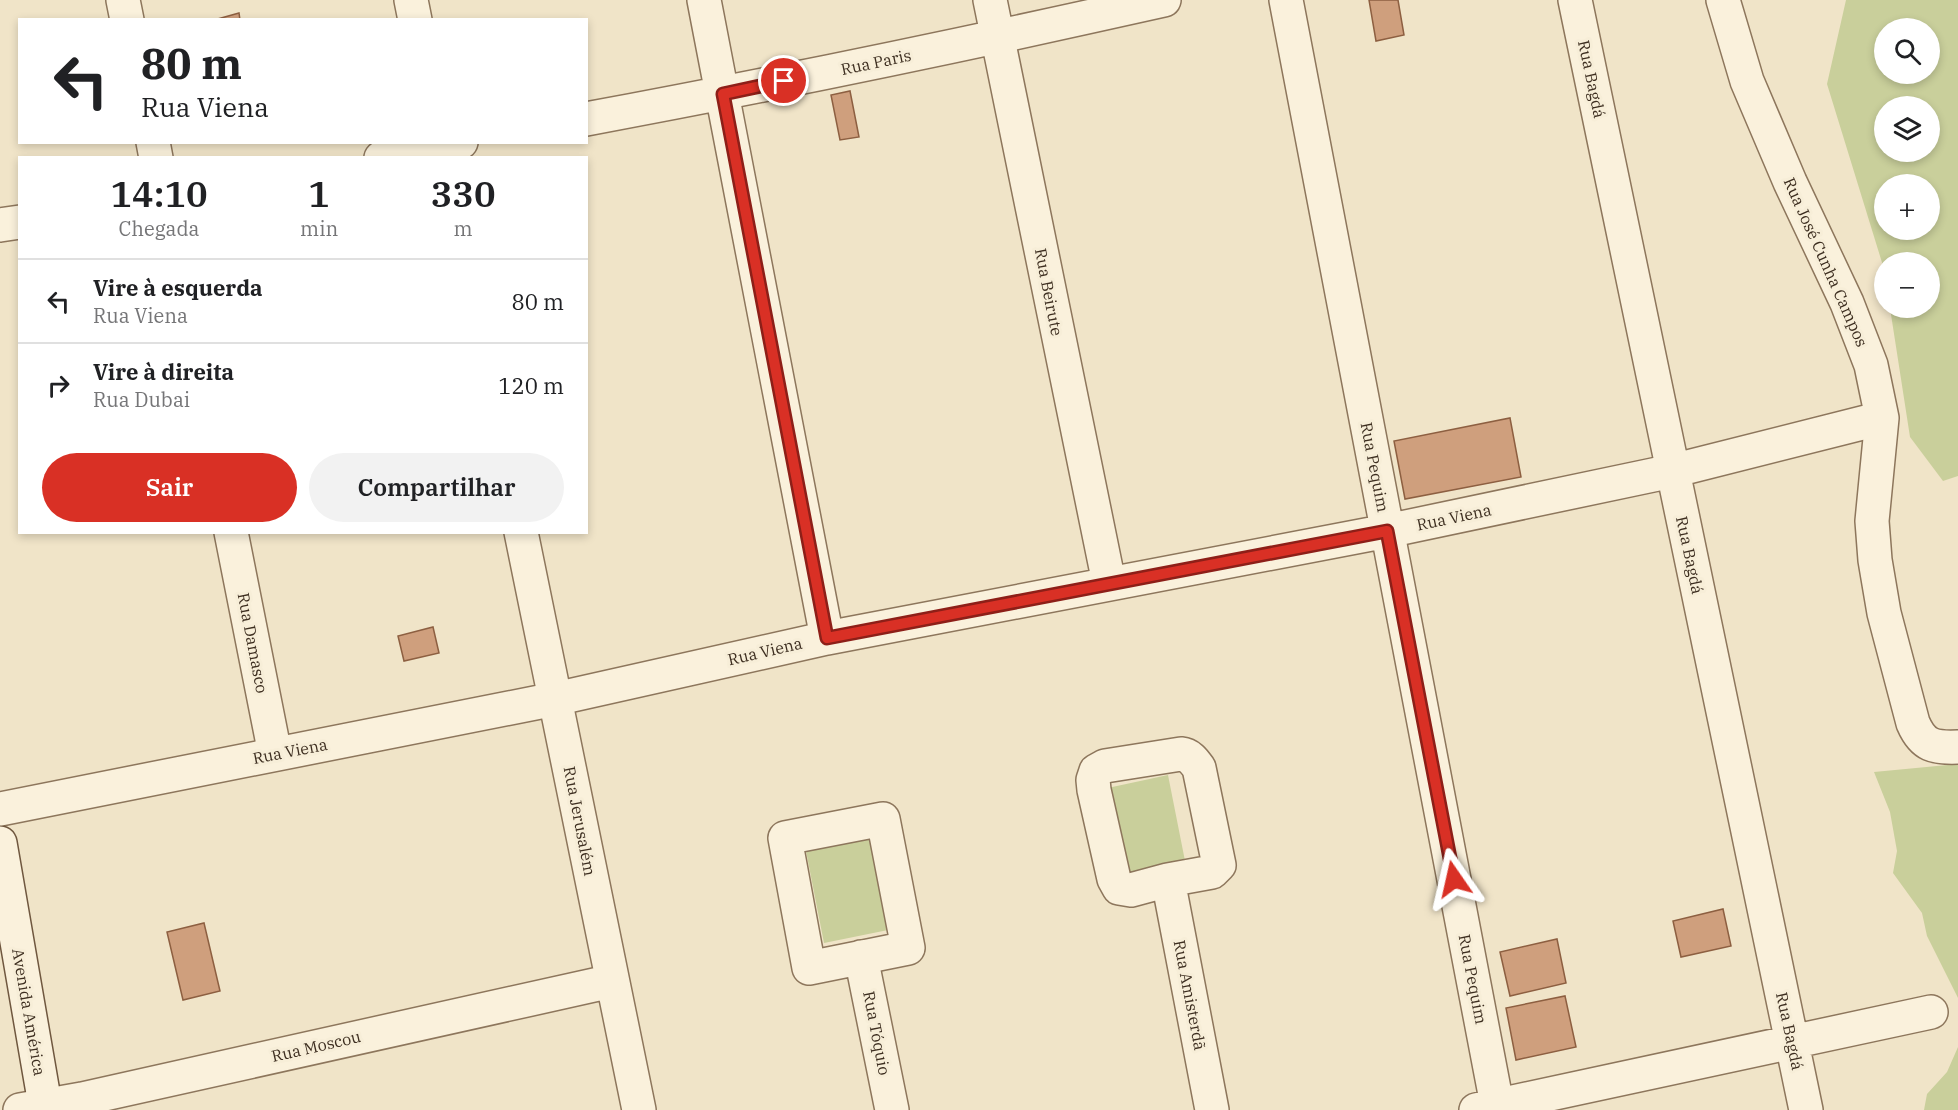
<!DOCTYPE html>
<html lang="pt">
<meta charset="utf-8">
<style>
body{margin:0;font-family:"IBM Plex Serif",serif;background:#f2f2f2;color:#202124;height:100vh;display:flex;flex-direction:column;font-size:22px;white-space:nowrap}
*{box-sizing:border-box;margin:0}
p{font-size:20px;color:#757577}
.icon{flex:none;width:33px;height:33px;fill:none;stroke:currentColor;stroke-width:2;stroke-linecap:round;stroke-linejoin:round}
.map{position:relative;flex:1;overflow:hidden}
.drawer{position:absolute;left:18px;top:156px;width:570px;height:378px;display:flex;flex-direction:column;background:#fff;border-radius:0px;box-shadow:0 3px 9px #0003}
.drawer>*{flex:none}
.guide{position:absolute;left:18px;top:18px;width:570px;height:126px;border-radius:0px;box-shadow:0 3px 9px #0003;background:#fff;color:#202124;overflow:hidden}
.tools{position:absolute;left:1874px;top:18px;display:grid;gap:12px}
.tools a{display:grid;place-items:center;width:66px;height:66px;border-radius:50%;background:#fff;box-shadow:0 3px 9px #0003;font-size:30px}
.pin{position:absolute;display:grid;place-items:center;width:51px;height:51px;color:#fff;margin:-26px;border:3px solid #fff;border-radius:50%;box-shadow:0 2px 6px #0007}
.me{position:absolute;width:66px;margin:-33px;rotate:349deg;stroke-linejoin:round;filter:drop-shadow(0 0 4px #0008)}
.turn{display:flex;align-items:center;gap:21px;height:126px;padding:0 24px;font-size:27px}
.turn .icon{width:78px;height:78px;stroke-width:2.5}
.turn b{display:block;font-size:42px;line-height:51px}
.eta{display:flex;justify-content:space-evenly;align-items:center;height:102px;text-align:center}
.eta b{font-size:36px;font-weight:600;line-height:42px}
.primary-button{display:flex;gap:12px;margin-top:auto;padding:12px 24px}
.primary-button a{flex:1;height:69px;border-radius:36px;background:#d93025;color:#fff;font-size:24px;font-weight:600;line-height:69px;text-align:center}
.primary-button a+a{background:#f2f2f2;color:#202124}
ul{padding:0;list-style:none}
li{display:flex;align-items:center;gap:18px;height:84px;padding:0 24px;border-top:2px solid #e0e0e0}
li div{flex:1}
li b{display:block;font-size:22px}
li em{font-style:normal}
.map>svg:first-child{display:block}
.green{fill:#c9cf9b;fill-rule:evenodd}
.building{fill:#cf9f7d;stroke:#8d5f41;stroke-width:1.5}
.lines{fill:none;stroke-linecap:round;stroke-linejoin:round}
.street-casing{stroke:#8d765c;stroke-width:36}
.secondary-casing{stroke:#6f573f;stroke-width:36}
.street{stroke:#faf1dc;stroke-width:33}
.secondary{stroke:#faf1dc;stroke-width:33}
.route-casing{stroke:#8d1f18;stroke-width:15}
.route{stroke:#d93025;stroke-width:10}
.labels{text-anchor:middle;stroke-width:6;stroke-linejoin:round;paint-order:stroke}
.street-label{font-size:16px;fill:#3d2e20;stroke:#f7eed8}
</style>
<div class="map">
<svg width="1958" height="1110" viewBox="0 0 1958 1110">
<rect width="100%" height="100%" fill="#f0e4c8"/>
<!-- green -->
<path class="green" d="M1846,0h112v476l-15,5 -33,-44 -20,-129h39v-46h-45v7l-57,-185zM1884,28h45v46h-45zM1884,106h45v46h-45zM1884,184h45v46h-45z
M1958,764v234l-31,-62 -5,-23 -29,-40 4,-22 -7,-39 -16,-40z
M1168,775l18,91 -65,13 -18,-90z
M870,838l18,92 -64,13 -18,-92z
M1958,1047v63h-34l3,-16 20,-22z"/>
<!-- building -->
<path class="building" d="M1369,0h29l6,35 -28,6z
M239,13l1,7h-26z
M850,91l9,46 -19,3 -9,-45z
M1510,418l11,59 -116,22 -11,-58z
M433,627l6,26 -35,8 -6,-25z
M1723,909l8,37 -50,11 -8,-36z
M204,923l16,68 -37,9 -16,-68z
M1557,939l9,44 -56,13 -10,-44z
M1565,996l11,51 -60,13 -10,-52z"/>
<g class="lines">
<defs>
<path id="street" d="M123,0l4,20
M411,0l4,20
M704,0l123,638
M990,0l119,583
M1286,0l212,1110
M1575,0l231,1110
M1723,0l24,81 43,101 57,121 24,62 11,53 -10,103 3,39 9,53 29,110c10,23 21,25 45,24
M586,119c194,-36 386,-76 578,-119
M153,142l3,16
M381,158l80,-16
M0,225l20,-3
M231,532l44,222
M521,532l118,578
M1181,754c9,1 13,7 18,14l20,97 -7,7 -44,8 -37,10 -12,-2 -5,-9 -20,-89 -1,-10 3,-9 9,-5z
M0,809l555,-110 272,-61 560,-107 285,-60 210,-53
M883,819l25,129 -99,20 -24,-130z
M1168,880l44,230
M861,957l31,153
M20,1110l62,-11 530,-118
M1476,1110l455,-98"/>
<path id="secondary" d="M0,843l46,267"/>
</defs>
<!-- street casing -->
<use href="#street" class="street-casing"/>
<!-- secondary casing -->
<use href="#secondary" class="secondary-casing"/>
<!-- street -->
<use href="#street" class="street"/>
<!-- secondary -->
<use href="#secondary" class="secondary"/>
</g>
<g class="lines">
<defs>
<path id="route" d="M784,81l-61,13 104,544 560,-107 67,348"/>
</defs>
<!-- route casing -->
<use href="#route" class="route-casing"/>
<!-- route -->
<use href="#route" class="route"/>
</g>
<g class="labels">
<!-- street labels -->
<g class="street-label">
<text transform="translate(876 62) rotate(-12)" y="6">Rua Paris</text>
<text transform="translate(1592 79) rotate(78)" y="6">Rua Bagdá</text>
<text transform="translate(1826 262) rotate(66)" y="6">Rua José Cunha Campos</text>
<text transform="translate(1049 292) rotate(79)" y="6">Rua Beirute</text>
<text transform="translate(1375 467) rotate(79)" y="6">Rua Pequim</text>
<text transform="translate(1454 517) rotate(-12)" y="6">Rua Viena</text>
<text transform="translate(1690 555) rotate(78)" y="6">Rua Bagdá</text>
<text transform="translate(253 643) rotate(79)" y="6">Rua Damasco</text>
<text transform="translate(765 651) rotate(-13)" y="6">Rua Viena</text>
<text transform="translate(290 751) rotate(-11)" y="6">Rua Viena</text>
<text transform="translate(580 821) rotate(79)" y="6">Rua Jerusalém</text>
<text transform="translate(1473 979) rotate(79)" y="6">Rua Pequim</text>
<text transform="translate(1190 995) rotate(79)" y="6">Rua Amisterdã</text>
<text transform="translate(29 1012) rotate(80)" y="6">Avenida América</text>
<text transform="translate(1790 1031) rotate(78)" y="6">Rua Bagdá</text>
<text transform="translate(877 1033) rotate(79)" y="6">Rua Tóquio</text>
<text transform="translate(316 1046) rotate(-13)" y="6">Rua Moscou</text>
</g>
</g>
</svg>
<div class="tools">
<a><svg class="icon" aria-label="search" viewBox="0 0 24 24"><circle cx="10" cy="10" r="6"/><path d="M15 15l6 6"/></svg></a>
<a><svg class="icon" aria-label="layers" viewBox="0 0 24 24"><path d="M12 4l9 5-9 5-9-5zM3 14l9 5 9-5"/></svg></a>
<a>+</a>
<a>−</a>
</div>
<div class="pin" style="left:784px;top:81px;background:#d93025"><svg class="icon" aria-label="arrive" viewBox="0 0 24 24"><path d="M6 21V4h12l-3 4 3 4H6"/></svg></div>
<svg class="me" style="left:1454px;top:879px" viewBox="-20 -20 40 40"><path d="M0-17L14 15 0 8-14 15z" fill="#d93025" stroke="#fff" stroke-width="4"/></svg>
<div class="guide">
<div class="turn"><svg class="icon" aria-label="left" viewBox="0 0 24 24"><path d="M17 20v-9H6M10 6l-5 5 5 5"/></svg><div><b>80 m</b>Rua Viena</div></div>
</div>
<section class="drawer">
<div class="eta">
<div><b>14:10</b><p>Chegada</p></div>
<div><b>1</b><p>min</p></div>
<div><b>330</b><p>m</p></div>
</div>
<ul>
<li><svg class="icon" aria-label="left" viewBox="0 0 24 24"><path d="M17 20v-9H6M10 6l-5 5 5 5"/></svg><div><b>Vire à esquerda</b><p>Rua Viena</p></div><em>80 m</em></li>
<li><svg class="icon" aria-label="right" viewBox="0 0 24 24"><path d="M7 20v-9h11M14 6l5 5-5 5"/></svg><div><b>Vire à direita</b><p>Rua Dubai</p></div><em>120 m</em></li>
</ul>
<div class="primary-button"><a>Sair</a><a>Compartilhar</a></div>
</section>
</div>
